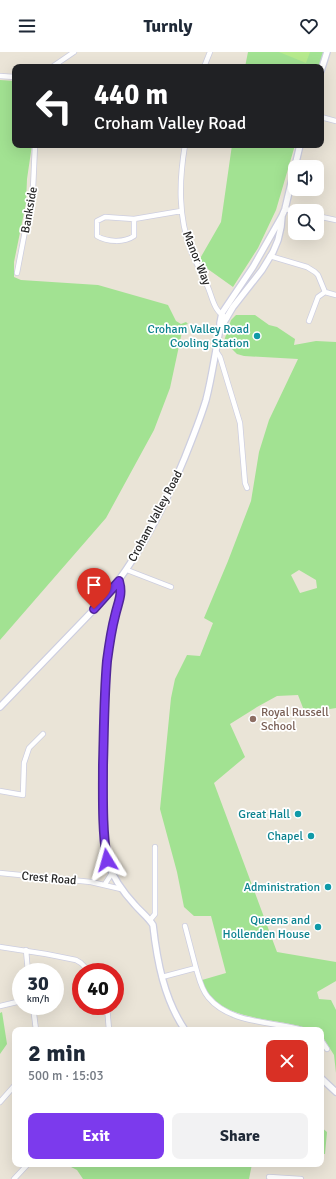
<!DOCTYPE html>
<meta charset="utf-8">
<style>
body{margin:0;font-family:Signika,sans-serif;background:#f2f2f3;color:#1f2937;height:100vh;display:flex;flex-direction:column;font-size:15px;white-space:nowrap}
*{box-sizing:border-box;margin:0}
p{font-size:13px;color:#747a83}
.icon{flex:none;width:22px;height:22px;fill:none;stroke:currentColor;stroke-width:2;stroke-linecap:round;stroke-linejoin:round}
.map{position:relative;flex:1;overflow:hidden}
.panel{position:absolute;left:12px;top:975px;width:312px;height:140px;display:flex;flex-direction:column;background:#fff;border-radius:8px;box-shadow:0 4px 16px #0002}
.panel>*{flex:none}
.guide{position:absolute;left:12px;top:12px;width:312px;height:84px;border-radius:8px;box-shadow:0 4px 16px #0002;background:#202124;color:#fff;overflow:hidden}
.buttons{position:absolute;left:288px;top:108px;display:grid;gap:8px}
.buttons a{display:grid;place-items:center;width:36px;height:36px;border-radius:8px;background:#fff;box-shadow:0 4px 16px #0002;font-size:20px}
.speed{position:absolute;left:12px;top:911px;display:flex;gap:8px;font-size:20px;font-weight:700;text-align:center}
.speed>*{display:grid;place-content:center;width:52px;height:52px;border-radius:50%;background:#fff;box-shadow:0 4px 16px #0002;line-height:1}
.speed small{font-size:10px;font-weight:400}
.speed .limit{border:6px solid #d22;background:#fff;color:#111}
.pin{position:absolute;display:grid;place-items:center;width:34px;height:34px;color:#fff;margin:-41px -17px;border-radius:50% 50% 50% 0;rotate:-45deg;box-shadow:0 0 4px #0007}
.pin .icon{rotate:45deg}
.me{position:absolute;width:44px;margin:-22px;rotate:352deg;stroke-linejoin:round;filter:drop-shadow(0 0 3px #0008)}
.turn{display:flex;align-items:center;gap:14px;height:84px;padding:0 16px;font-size:18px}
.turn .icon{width:52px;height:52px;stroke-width:2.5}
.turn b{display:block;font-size:28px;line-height:34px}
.round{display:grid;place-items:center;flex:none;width:42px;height:42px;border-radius:8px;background:#f2f2f3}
.headline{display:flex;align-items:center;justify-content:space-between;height:68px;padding:0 16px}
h1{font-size:24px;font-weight:700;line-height:30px}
.primary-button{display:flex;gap:8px;margin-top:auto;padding:8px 16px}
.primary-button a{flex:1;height:46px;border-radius:8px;background:#7c3aed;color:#fff;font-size:16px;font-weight:700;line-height:46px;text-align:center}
.primary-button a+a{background:#f2f2f3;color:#1f2937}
header{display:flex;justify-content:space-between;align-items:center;height:52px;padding:0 16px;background:#fff;font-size:18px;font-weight:700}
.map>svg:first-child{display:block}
.green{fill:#a2e292;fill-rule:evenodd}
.pitch{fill:#b6ea8d}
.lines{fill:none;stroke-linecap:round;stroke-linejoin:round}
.minor-casing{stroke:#cdcee0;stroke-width:6}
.tertiary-casing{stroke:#cdcee0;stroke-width:8}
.minor{stroke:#fff;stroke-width:4.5}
.tertiary{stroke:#fff;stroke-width:5.5}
.route-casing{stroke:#51269a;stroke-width:10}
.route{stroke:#7c3aed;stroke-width:7}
.culture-dot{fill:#0f9aa8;stroke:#fff;stroke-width:1.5}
.education-dot{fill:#8d6e63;stroke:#fff;stroke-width:1.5}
.labels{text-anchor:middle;stroke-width:3.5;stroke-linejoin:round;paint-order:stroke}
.street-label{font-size:12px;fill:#262626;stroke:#fff}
.culture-label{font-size:12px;fill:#0d838f;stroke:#fff;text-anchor:end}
.education-label{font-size:12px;fill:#785e54;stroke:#fff;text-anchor:start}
</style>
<header><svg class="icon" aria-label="menu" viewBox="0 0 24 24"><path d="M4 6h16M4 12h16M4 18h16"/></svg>Turnly<svg class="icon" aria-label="heart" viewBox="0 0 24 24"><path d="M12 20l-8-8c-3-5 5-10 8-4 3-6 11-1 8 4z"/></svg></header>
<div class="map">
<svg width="336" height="1127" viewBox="0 0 336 1127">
<rect width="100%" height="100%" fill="#eae4d7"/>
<!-- green -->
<path class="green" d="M248,0h76l-5,15h-74z
M0,28l15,1v64h17l-5,34 -1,24 -12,59v15l7,3 77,5 70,20 8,16 5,3 5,-2 2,2 -12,4 6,4 -12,56 -16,42 -48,88 -106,122z
M232,93h63l-19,65 -18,38 -25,39 -35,-25 23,-40z
M236,263h19l14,10 8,2 18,12 -1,6 22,-4 20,1v366l-31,5 -7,-18 -21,1 -20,11 -27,17 15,33 -31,26 63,169 59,10v19l-19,11 2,7 12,1 5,10v63l-2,-18 -10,-16 -3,-3v-6h-9c-32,-13 -77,-7 -102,-34 -3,-4 -6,-11 -8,-16l24,-7 -15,-57h-17l-10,-9 -7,-35 -17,-63 11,-111 4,-19 12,-24 13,1 13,-33 -9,-5 24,-57 23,-60 8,-49 10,-32 29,-61 -54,-3 -7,-2 -13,-13 7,-21zM299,518l17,10 1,8 -17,5 -9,-18z
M2,960l5,32 -7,10v-41z
M321,1075l6,5 -2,22h-4z
M69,1112h183l-3,15h-166l-6,-9 -6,-3z"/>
<!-- pitch -->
<path class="pitch" d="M279,0h31l-4,11z"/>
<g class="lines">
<defs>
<path id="minor" d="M52,15l22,-15
M204,15l6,-15
M0,24l15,1
M321,65l15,4
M185,93c-6,36 -7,71 6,106 5,12 11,22 16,34 6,13 6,26 20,33
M285,157l10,2
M317,164l19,4
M134,167l-29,-2 -8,4v15c10,6 27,7 37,0v-17l47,-8
M270,204l37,11 8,5 3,3 7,17 11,3
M17,221l16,-84 2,-44
M309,269l9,-24 7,-5
M216,299l4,6 20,66 5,60 2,5
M127,518l44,17
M0,739l23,4 1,-32 5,-15 14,-14
M0,821l91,9 30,7
M105,832l7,-11
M150,868l5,-6v-67
M185,874l11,42
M0,895l46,7 30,6 5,3 9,9
M26,898l2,22
M162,925l34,-9c3,10 5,21 12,29 22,27 63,24 95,33
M0,954l21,-5
M33,954l3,24
M107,954l2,24
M321,988l6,9
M0,1050l15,-17
M269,1125l32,2
M14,1127l14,-15"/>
<path id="tertiary" d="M321,19l6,-19
M220,277l13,-22 29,-37 11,-18 5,-12 3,-13 1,-11 3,-7 15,-64
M119,529c4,14 -1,21 -4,35 -3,12 -5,24 -7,36 -5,52 -6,105 -5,158 1,16 -1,36 4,51 6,17 16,31 28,44 6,7 13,12 18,20 4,36 11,74 32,105
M0,655l104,-108c35,-42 60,-91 81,-142 7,-18 15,-37 21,-57 6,-23 9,-47 14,-71v-6l2,-10 31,-46 29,-51
M321,1026l15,14"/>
</defs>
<!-- minor casing -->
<use href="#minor" class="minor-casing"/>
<!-- tertiary casing -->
<use href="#tertiary" class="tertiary-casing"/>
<!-- minor -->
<use href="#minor" class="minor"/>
<!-- tertiary -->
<use href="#tertiary" class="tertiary"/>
</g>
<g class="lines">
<defs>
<path id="route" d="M94,557l25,-28c4,14 -1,21 -4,35 -4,15 -6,30 -8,45 -3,35 -3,70 -4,104 0,32 -1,64 4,95"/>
</defs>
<!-- route casing -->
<use href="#route" class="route-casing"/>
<!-- route -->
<use href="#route" class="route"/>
</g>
<!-- markers -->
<g class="culture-dot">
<circle cx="257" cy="284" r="4"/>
<circle cx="298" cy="762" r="4"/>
<circle cx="311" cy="784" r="4"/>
<circle cx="328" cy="835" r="4"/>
<circle cx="318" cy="875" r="4"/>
</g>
<circle class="education-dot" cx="253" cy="667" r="4"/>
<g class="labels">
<!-- street labels -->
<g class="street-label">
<text transform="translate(29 158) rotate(-80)" y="4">Bankside</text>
<text transform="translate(197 206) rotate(68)" y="4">Manor Way</text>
<text transform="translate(155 464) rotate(-62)" y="4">Croham Valley Road</text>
<text transform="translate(49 826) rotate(5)" y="4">Crest Road</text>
</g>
<!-- culture labels -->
<g class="culture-label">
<text x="249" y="281">Croham Valley Road<tspan x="249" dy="14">Cooling Station</tspan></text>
<text x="290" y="766">Great Hall</text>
<text x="303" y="788">Chapel</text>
<text x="320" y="839">Administration</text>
<text x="310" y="872">Queens and<tspan x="310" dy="14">Hollenden House</tspan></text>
</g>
<!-- education labels -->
<g class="education-label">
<text x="261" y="664">Royal Russell<tspan x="261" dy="14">School</tspan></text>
</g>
</g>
</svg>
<div class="buttons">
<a><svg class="icon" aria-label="sound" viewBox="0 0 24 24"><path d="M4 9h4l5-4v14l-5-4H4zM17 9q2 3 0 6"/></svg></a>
<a><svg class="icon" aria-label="search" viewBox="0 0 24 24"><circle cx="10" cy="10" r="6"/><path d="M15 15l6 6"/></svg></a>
</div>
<div class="speed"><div>30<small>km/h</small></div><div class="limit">40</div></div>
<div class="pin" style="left:94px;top:557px;background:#d93025"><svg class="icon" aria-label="arrive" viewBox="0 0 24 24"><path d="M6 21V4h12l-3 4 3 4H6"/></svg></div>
<svg class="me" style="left:107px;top:808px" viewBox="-20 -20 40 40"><path d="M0-17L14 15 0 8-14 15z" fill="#7c3aed" stroke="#fff" stroke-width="4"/></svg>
<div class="guide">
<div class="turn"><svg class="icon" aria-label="left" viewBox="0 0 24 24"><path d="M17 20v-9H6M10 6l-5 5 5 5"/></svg><div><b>440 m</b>Croham Valley Road</div></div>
</div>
<section class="panel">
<div class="headline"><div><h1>2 min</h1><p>500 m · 15:03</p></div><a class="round" style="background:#d93025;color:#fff"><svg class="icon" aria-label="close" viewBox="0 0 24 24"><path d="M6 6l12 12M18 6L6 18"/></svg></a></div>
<div class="primary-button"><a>Exit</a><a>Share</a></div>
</section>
</div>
